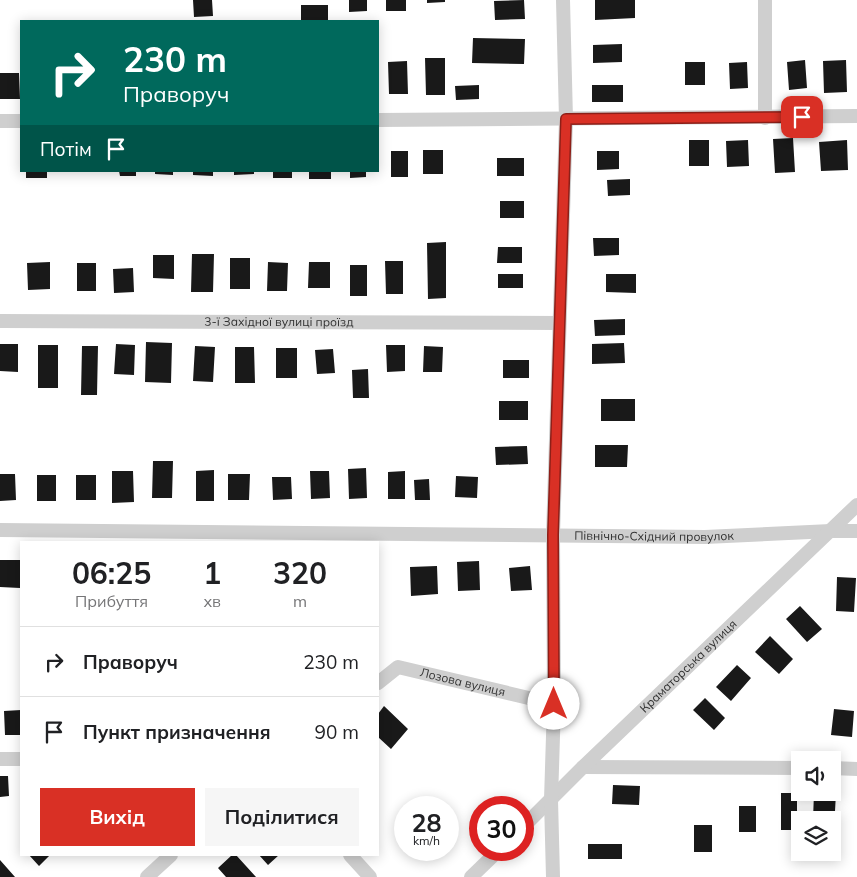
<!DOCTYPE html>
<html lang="uk">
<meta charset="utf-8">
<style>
body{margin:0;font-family:Mulish,sans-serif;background:#f6f6f6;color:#202124;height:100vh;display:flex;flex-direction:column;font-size:19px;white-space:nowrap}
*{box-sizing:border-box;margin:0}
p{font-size:16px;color:#757577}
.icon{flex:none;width:28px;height:28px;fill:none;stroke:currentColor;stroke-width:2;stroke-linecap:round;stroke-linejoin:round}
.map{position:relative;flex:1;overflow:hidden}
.details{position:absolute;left:20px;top:541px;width:359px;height:315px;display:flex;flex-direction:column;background:#fff;border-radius:0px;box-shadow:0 2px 12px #0003}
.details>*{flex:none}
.hud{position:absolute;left:20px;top:20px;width:359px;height:152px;border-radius:0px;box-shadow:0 2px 12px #0003;background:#00695c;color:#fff;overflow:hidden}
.tools{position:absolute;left:791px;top:751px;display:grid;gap:10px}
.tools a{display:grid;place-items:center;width:50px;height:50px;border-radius:0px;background:#fff;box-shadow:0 2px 12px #0003;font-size:25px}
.speed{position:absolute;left:394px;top:796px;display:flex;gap:10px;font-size:25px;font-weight:700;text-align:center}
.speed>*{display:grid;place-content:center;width:65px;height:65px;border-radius:50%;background:#fff;box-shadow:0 2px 12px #0003;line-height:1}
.speed small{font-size:12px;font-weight:400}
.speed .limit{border:8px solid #d22;background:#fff;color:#111}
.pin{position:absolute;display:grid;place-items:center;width:42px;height:42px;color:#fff;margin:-21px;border-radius:10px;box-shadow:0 2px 8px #0006}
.me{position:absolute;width:55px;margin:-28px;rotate:0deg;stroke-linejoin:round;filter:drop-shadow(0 0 4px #0008)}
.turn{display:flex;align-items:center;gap:18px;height:105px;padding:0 20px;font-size:22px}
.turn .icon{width:65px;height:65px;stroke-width:2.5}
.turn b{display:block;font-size:35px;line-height:42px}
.then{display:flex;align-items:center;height:48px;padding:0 20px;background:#0003;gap:10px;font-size:19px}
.eta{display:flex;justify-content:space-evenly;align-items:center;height:85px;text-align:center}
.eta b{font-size:30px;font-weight:700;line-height:35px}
.cta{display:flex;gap:10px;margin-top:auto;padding:10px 20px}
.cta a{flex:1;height:58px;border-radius:0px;background:#d93025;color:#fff;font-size:20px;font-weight:700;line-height:58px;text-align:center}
.cta a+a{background:#f6f6f6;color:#202124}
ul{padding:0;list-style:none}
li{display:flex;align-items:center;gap:15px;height:70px;padding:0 20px;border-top:1px solid #e0e0e0}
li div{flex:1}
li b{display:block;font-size:19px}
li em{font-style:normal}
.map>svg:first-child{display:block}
.building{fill:#191919}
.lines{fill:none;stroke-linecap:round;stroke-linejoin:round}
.street{stroke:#cfcfcf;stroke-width:14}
.route-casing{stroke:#8d1f18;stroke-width:12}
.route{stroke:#d93025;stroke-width:9}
.labels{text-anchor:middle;stroke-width:5;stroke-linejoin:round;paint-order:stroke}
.street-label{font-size:12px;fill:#323232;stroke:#fff}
</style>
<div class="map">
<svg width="857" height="877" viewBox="0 0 857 877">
<rect width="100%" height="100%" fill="#fff"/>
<!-- building -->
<path class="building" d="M193,0h19l1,16 -19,1z
M349,0h18v11l-18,1z
M386,0h20v11h-20z
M427,0h18v2l-18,1z
M524,0l1,19 -30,1 -1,-19z
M595,0h40v18l-40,2z
M301,5h27v16h-27z
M473,38l52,1 -1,25 -52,-1z
M622,44v18l-29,1v-18z
M425,58h20v37h-19z
M805,60l2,28 -18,2 -2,-28z
M846,60l1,32 -23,1 -1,-32z
M407,61l1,33h-19l-1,-32z
M685,62h20v23h-20z
M747,62l1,26 -18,1 -1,-26z
M0,73h19l1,26h-20z
M479,85v14l-23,1 -1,-14z
M592,85h31v17h-31z
M793,138l2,34 -20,1 -2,-34z
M689,140h20v26h-20z
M748,140l1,26 -22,1 -1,-26z
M847,140l1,30 -27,1 -2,-29z
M423,150h20v24h-20z
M391,151h17v26h-17z
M597,151h22v18l-22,1z
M497,158h27v18h-27z
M26,171h21v7h-21z
M119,171h17v5h-16z
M155,171h18v4l-18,-1z
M193,171h20v5l-20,-1z
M234,171h20v3l-20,1z
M273,171h19v7h-19z
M309,171h22v8h-22z
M350,171h16v6l-16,1z
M630,179v16l-22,1 -1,-16z
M500,201h24v17h-24z
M593,238h26v17l-25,1z
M446,242v56l-18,1 -1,-56z
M498,247h24v16h-25z
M192,254h22l-1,38h-22z
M153,255h21v24l-21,-1z
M230,258h20v31h-20z
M385,261h18v33h-17z
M50,262v27l-22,1 -1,-27z
M268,262l20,1 -1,28h-20z
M309,262h21v26h-22z
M77,263h19v28h-19z
M350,265h17v31h-17z
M133,268l1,24 -20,1 -1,-24z
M498,274h25v14h-25z
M606,274h30v19l-30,-1z
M625,319v16l-30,1 -1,-16z
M146,342l26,1 -1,40 -26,-1z
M624,343l1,20 -33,1v-20z
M0,344h18v28l-18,-1z
M116,344l19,1 -1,30 -20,-1z
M38,345h20v43h-20z
M386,345h19v26l-18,1z
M82,346h16l-1,49h-16z
M195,346l20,1 -2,35 -20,-1z
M424,346l19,1 -1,25h-19z
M235,347h19l1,36h-20z
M276,348h21v30h-21z
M333,349l2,24 -18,1 -2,-24z
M503,360h26v18h-26z
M368,369l1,29h-16l-1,-28z
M601,399h34v22h-34z
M499,401h29v19h-29z
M595,445h33l-1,22h-32z
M527,446l1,18 -32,1 -1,-18z
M153,461h20l-1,37h-20z
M366,468l1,30 -18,1 -1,-30z
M214,470v31h-18v-30z
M112,471h21l1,31 -22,1z
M310,471h19l1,27 -19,1z
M405,471v28h-17v-27z
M0,474h15l1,26 -16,1z
M228,474h22l-1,26h-21z
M37,475h19v26h-19z
M76,475h20v25h-20z
M456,476l22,1 -1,21 -22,-1z
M272,477h19l1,22 -19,1z
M429,479l1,21h-15l-1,-20z
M0,560h21l-1,28 -20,-1z
M479,561l1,29 -22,1 -1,-29z
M437,566l1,28 -27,2 -1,-29z
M530,566l2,24 -21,1 -2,-23z
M837,577l19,1 -2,34 -18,-1z
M800,606l22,23 -15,13 -21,-23z
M770,636l23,23 -14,15 -24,-22z
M737,665l14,13 -20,23 -15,-14z
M705,698l20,20 -11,12 -21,-20z
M384,706l24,23 -17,20 -13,-12v-23z
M834,709l20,2 -2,26 -21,-2z
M21,710v25h-16l-1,-24z
M0,776h8l1,20 -9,1z
M613,785l27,1 -1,19 -27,-1z
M814,792l22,1 -2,36h-2v-9h-19z
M781,793h16v37h-16z
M739,806h17v26h-17z
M694,825h18v27h-18z
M588,844h34v15h-34z
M29,855h21l-11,11z
M232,855h4l20,22h-30l-8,-9z
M259,855h20l-11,10z
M0,860l15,17h-15z"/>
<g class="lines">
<!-- street -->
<g class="street">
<path d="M765,118v-118"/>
<path d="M378,120l479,-4"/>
<path d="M0,121h21"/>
<path id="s1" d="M0,321l559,2"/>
<path id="s2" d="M0,530l705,7 126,-6h26"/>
<path id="s3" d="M378,683l20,-16 156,37"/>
<path d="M0,759h21"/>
<path d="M583,767l217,1"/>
<path d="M832,768l25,1"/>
<path id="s4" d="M522,828l61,-61 274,-262"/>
<path d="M350,855l20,22"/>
<path d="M147,877l24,-22"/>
<path d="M471,877l28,-27"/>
<path d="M553,877l-2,-77 3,-96 -1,-169 13,-416 -3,-119"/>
</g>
</g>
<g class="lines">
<defs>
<path id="route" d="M554,704l-1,-169 13,-416 236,-2"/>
</defs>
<!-- route casing -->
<use href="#route" class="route-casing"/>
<!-- route -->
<use href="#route" class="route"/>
</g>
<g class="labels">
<!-- street labels -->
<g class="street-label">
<text dy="4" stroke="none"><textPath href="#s1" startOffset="279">3-ї Західної вулиці проїзд</textPath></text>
<text dy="4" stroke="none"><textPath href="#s2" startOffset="654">Північно-Східний провулок</textPath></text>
<text dy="4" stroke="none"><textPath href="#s4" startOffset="232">Краматорська вулиця</textPath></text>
<text dy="4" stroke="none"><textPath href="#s3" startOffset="92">Лозова вулиця</textPath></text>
</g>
</g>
</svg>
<div class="tools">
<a><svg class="icon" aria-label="sound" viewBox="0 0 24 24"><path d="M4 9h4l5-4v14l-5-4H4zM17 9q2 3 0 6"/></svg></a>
<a><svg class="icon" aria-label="layers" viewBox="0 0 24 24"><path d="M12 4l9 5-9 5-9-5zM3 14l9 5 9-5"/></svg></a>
</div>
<div class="speed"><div>28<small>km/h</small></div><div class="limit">30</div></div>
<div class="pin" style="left:802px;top:117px;background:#d93025"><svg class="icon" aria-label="arrive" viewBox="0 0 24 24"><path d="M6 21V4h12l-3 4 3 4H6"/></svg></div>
<svg class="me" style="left:554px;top:704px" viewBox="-20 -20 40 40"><circle r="19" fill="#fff"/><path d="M0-13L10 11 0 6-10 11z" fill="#d93025"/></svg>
<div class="hud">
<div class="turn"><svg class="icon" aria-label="right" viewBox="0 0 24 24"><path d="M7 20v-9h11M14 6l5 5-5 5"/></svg><div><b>230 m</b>Праворуч</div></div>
<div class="then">Потім<svg class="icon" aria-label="arrive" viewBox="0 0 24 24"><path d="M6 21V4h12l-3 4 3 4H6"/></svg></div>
</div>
<section class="details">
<div class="eta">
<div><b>06:25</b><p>Прибуття</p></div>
<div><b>1</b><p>хв</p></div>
<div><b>320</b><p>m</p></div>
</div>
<ul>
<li><svg class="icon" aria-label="right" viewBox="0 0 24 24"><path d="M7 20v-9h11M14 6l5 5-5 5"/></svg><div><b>Праворуч</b></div><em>230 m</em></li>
<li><svg class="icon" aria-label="arrive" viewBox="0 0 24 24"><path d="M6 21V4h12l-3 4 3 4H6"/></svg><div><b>Пункт призначення</b></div><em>90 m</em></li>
</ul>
<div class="cta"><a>Вихід</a><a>Поділитися</a></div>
</section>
</div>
